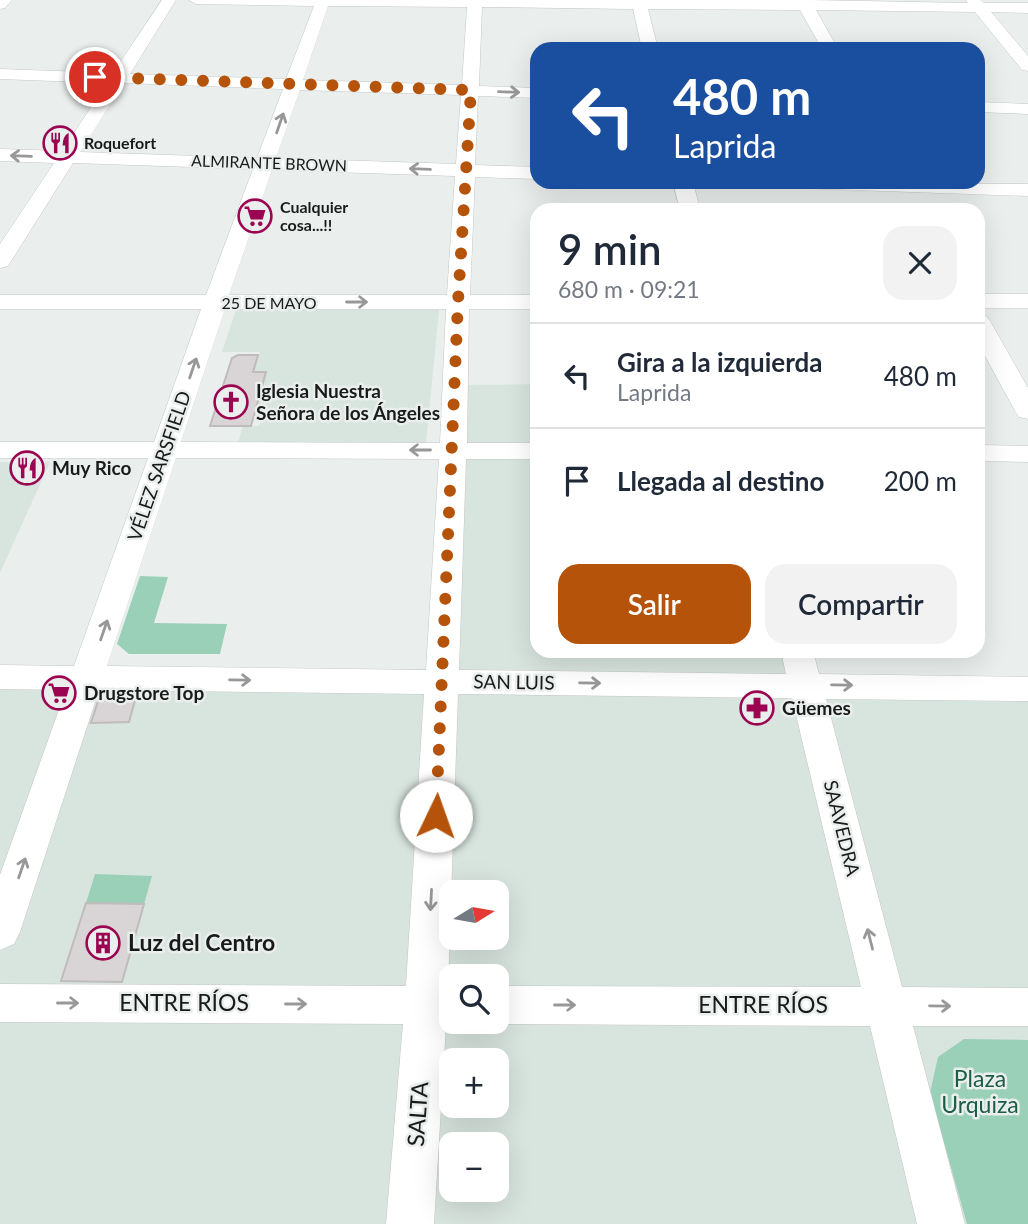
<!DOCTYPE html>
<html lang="es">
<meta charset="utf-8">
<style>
body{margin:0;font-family:Lato,sans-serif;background:#f2f2f3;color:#1f2937;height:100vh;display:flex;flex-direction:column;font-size:26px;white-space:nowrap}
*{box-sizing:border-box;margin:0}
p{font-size:23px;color:#747a83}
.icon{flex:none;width:38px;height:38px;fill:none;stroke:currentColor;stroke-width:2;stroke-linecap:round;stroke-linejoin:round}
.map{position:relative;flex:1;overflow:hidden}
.details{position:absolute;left:530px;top:203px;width:455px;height:455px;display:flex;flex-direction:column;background:#fff;border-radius:21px;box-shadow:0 7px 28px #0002}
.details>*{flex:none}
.top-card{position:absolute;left:530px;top:42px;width:455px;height:147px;border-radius:21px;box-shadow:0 7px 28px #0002;background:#1a4fa0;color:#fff;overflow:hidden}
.needle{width:46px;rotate:79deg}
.buttons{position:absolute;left:439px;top:880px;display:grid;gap:14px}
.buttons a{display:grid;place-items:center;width:70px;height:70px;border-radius:14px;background:#fff;box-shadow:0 7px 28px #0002;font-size:35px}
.pin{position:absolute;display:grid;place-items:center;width:60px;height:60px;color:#fff;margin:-30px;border:4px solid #fff;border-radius:50%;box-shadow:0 2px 7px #0007}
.me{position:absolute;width:77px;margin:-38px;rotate:3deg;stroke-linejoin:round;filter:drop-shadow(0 0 5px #0008)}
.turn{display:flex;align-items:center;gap:24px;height:147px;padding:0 28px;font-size:32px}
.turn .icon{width:91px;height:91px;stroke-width:2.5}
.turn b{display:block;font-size:49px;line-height:60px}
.round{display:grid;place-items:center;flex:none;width:74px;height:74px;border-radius:21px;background:#f2f2f3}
.overview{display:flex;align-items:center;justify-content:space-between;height:119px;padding:0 28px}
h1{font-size:42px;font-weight:600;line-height:52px}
.cta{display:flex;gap:14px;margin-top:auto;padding:14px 28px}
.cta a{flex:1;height:80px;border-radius:21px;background:#b45309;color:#fff;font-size:28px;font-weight:600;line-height:80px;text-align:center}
.cta a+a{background:#f2f2f3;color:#1f2937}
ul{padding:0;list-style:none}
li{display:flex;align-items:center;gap:21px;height:105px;padding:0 28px;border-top:2px solid #e0e1e3}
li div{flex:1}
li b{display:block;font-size:26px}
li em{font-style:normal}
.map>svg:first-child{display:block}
.built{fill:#d8e4de;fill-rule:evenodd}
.green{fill:#9acfb8}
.building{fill:#d9d4d5;stroke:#c0bbbc;stroke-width:2}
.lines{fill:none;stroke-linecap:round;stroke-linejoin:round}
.minor-casing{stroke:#c3c7c5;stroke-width:1}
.minor{fill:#fff;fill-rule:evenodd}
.oneway{stroke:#989898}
.route{stroke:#b45309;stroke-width:12;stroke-dasharray:0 21.6}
.labels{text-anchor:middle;stroke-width:5;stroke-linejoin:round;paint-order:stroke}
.far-poi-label{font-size:16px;font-weight:bold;fill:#191b1a;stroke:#eaefed;text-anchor:start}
.far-street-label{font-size:16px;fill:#191b1a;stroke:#eaefed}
.poi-label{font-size:19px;font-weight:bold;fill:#191b1a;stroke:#eaefed;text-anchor:start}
.street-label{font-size:19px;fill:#191b1a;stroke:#eaefed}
.near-poi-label{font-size:23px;font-weight:bold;fill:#191b1a;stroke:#eaefed;text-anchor:start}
.near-street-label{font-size:23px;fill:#191b1a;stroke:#eaefed}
.near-park-label{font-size:23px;fill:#1c5d47;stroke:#eaefed}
</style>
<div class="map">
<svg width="1028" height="1224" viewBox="0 0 1028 1224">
<rect width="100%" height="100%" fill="#eaefed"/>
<!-- built -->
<path class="built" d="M236,310h203l-13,133 -188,-1 5,-16h16l2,-10h-21l26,-44h-13l7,-20h-38z
M537,384v267h272l12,47 207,-1v527h-1028v-554l456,-1 12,-284zM452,892h45v46h-45zM452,976h45v46h-45zM452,1060h45v46h-45zM452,1144h45v46h-45z
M0,462h50l-50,111z"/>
<!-- green -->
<path class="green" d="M140,576l28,1 -14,46 73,1 -7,30h-91l-12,-10z
M95,874l57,2 -8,28 -58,-1z
M964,1039l64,1v184h-61l-37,-131 8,-36z"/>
<!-- building -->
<path class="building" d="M238,355h20l-5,17h13l-15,54h-41l22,-68z
M103,693h34l-8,29 -38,1 9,-28z
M86,903l58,1 -22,78 -61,-1z"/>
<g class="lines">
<defs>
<path id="minor" d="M0,0h12l-7,8 -5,1z
M162,0h14l-46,74 156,5 28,-73 -118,-2 -7,-4h620l159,3 -2,-3h15l3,3h44v10l-37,-1 37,44v15l-6,-1 -47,-58 -159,-2 22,39h-16l-22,-39 -152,-1 10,40h-16l-9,-40 -151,-2 -3,79 58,2v10l-59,-2 -3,69 62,2v12l-62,-2 -5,118h67v14h-68l-2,134h70v16h-71l-7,211 327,4 -5,-23h32l6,23 209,3v24l-202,-2 76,288 126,1v38h-115l52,198h-48l-47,-198 -373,-2 -6,-2h6v-36l364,1 -69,-289 -334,-4 -10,292h4v36h6l-12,2 -12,200h-48l17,-200 -403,-2v-38l406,2 18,-292 -325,-4 -79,242 -6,12 -14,6v-75l66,-185 -66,-1v-24l74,1 74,-208h-148v-16h154l47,-133h-201v-14h206l47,-126 -180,-6 -65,103 -8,2v-24l54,-81 -54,-2v-12l62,2 45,-68 -107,-4v-10l113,4zM328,6l139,1 -5,78 -159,-5zM124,83l159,6 -26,69 -177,-6zM300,90l161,5 -5,69 -180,-6zM272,170l183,6 -8,119h-218zM225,309h221l-6,134 -259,-1zM176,458l263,1 -13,211 -319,-4z
M978,102l50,2v10l-50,-2z
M673,182h20l7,28h-20z
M788,182l240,2v12l-230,-8 -7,-2z
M978,294h50v14h-50z
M978,314l8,2 4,5 38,67v31l-9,-2 -4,-6 -37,-68z
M978,445l50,1v16l-50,-1z"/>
</defs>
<!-- minor casing -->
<use href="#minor" class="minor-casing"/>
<!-- minor -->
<use href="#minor" class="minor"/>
</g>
<!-- one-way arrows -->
<defs><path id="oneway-shaft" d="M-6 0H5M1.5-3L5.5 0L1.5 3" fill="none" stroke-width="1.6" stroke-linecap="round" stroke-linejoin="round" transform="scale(1.75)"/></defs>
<g class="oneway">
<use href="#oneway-shaft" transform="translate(509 92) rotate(2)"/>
<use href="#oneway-shaft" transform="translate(280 123) rotate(-71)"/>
<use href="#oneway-shaft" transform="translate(21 156) rotate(-178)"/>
<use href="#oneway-shaft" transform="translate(420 169) rotate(-178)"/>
<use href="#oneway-shaft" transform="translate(357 302)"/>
<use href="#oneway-shaft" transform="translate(193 368) rotate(-71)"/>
<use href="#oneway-shaft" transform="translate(420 450) rotate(-180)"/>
<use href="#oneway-shaft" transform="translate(104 630) rotate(-71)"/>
<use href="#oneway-shaft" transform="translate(240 680) rotate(1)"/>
<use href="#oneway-shaft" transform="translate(590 683) rotate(1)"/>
<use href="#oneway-shaft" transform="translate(842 685) rotate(1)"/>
<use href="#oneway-shaft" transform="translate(22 868) rotate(-71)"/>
<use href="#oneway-shaft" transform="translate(431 900) rotate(93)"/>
<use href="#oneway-shaft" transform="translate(870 939) rotate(-104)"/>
<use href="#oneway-shaft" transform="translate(68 1003)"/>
<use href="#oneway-shaft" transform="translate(296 1004)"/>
<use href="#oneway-shaft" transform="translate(565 1005)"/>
<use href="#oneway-shaft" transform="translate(940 1006) rotate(1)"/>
</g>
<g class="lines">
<!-- route -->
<path class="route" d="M95,77l376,13 -13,212 -22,514"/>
</g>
<!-- icons -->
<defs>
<symbol id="restaurant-ring" viewBox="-11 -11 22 22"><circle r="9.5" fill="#eaefed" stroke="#9c0551" stroke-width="1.5"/><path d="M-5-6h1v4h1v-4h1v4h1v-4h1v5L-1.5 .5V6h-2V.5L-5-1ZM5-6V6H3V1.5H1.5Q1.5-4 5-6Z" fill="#9c0551"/></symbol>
<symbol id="supermarket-ring" viewBox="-11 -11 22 22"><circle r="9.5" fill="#eaefed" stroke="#9c0551" stroke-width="1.5"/><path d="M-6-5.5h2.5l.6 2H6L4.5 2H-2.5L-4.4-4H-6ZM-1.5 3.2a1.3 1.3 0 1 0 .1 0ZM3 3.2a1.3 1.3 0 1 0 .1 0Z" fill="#9c0551"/></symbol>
<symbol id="church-ring" viewBox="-11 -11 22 22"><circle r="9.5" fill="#eaefed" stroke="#9c0551" stroke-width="1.5"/><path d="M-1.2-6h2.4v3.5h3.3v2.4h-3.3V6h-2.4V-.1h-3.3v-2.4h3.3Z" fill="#9c0551"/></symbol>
<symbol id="pharmacy-ring" viewBox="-11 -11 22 22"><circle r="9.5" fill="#eaefed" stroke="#9c0551" stroke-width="1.5"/><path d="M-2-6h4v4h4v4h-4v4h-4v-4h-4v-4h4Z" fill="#9c0551"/></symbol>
<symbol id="building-ring" viewBox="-11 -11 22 22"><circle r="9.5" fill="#eaefed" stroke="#9c0551" stroke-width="1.5"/><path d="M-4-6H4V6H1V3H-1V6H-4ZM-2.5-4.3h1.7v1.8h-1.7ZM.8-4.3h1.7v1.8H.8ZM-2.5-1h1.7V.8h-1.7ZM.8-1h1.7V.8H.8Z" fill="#9c0551"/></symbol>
</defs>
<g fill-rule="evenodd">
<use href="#restaurant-ring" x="41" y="124" width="38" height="38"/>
<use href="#supermarket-ring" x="236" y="197" width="38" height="38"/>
<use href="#church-ring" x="212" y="383" width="38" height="38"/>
<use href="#restaurant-ring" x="8" y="449" width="38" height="38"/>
<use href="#supermarket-ring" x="40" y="674" width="38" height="38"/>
<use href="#pharmacy-ring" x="738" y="689" width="38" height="38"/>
<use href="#building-ring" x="84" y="924" width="38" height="38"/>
</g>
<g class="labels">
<!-- far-poi labels -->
<g class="far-poi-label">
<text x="84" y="149">Roquefort</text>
<text x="280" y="213">Cualquier<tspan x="280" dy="18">cosa...!!</tspan></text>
</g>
<!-- far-street labels -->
<g class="far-street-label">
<text transform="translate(269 163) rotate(2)" y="6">ALMIRANTE BROWN</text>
<text x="269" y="309">25 DE MAYO</text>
</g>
<!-- poi labels -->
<g class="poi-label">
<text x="256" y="398">Iglesia Nuestra<tspan x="256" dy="22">Señora de los Ángeles</tspan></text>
<text x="52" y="475">Muy Rico</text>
<text x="84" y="700">Drugstore Top</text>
<text x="782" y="715">Güemes</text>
</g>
<!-- street labels -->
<g class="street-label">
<text transform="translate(159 466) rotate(-71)" y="7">VÉLEZ SARSFIELD</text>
<text transform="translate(514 682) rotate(1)" y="7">SAN LUIS</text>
<text transform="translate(842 828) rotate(76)" y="7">SAAVEDRA</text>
</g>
<!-- near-poi labels -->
<g class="near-poi-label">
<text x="128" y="951">Luz del Centro</text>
</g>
<!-- near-street labels -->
<g class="near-street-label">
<text x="184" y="1011">ENTRE RÍOS</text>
<text x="763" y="1013">ENTRE RÍOS</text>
<text transform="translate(418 1114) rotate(-86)" y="8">SALTA</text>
</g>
<!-- near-park labels -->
<g class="near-park-label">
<text x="980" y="1087">Plaza<tspan x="980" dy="26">Urquiza</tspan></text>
</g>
</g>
</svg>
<div class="buttons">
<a><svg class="needle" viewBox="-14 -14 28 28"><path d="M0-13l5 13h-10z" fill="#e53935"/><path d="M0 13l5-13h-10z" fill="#747a83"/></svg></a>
<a><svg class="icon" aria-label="search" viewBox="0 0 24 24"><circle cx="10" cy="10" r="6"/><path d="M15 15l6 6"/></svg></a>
<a>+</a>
<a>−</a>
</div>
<div class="pin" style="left:95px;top:77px;background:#d93025"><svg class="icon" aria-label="arrive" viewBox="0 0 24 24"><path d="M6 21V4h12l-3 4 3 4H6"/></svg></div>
<svg class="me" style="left:436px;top:816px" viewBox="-20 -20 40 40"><circle r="19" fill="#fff"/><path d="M0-13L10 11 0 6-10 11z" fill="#b45309"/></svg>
<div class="top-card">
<div class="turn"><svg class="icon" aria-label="left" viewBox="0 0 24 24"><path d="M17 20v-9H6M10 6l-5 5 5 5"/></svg><div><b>480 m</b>Laprida</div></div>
</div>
<section class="details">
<div class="overview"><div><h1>9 min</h1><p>680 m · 09:21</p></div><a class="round"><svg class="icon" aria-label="close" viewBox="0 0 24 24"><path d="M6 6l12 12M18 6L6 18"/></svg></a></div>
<ul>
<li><svg class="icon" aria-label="left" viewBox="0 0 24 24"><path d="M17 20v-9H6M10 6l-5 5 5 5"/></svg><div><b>Gira a la izquierda</b><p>Laprida</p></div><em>480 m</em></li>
<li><svg class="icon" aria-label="arrive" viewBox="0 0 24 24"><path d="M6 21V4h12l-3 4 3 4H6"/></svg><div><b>Llegada al destino</b></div><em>200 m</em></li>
</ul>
<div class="cta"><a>Salir</a><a>Compartir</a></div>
</section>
</div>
